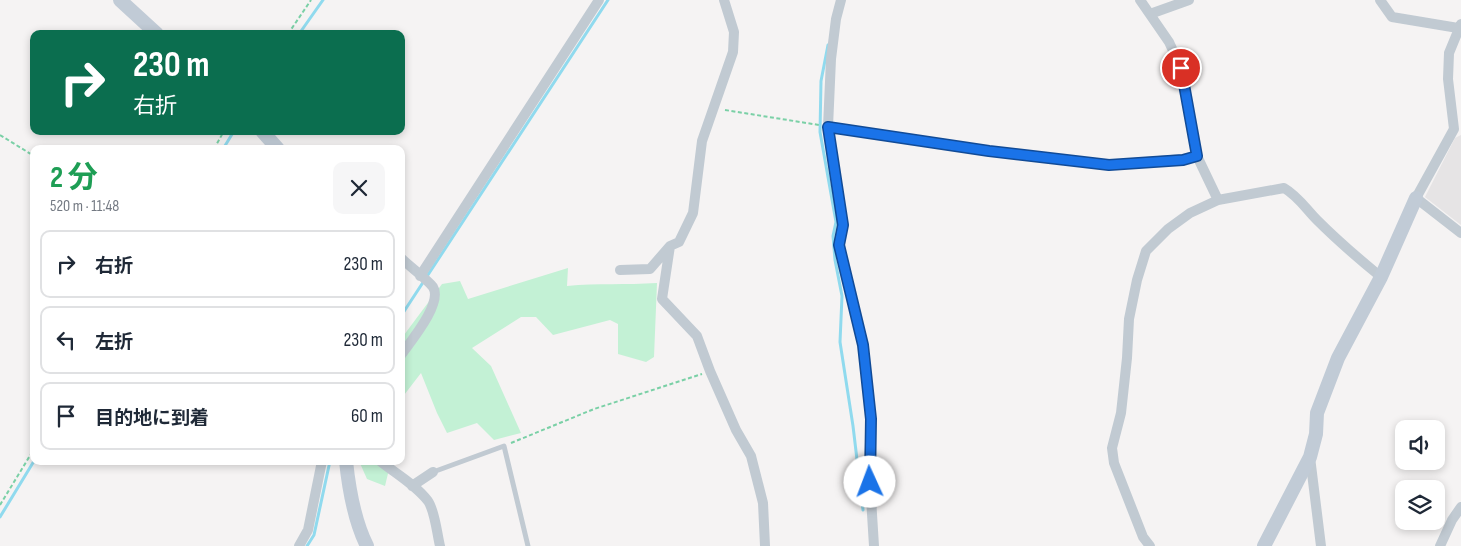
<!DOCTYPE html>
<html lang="ja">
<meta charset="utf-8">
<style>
body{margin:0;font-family:"Sofia Sans Condensed","Noto Sans JP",sans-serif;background:#f6f6f7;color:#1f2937;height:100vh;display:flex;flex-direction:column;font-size:19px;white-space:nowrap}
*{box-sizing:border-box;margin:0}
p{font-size:16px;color:#747a83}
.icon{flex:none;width:28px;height:28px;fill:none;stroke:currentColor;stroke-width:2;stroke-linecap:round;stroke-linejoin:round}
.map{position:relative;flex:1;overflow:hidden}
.sheet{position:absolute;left:30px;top:145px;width:375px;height:320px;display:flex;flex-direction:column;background:#fff;border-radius:10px;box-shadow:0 2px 8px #0003}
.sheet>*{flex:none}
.hud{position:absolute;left:30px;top:30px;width:375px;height:105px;border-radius:10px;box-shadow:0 2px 8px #0003;background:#0b6e4f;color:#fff;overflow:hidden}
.controls{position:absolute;left:1395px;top:420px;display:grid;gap:10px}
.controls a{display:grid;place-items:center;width:50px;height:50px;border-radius:10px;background:#fff;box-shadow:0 2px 8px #0003;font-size:25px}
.pin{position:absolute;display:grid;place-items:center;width:42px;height:42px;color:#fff;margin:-21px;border:2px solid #fff;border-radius:50%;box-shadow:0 1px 5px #0007}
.me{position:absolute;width:55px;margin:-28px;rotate:358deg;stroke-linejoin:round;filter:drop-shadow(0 0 4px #0008)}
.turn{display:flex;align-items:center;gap:18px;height:105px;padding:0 20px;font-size:22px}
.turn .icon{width:65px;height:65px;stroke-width:2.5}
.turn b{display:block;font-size:35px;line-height:42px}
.round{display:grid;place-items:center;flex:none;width:52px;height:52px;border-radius:10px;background:#f6f6f7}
.head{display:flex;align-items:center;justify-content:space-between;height:85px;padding:0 20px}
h1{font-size:30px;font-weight:700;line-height:38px;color:#1e9e55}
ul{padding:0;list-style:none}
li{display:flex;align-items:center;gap:15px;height:68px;margin:0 10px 8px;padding:0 10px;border:2px solid #e0e1e3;border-radius:10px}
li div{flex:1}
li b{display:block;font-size:19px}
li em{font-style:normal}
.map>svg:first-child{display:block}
.education{fill:#e6e4e5}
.green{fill:#c3f1d5}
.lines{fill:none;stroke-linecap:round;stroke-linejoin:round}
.stream{stroke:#90daee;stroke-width:3}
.path{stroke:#7ad0a6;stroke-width:2;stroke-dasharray:4 2.5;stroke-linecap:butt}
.lane{stroke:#c1cad2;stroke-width:5}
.street{stroke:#c1cad2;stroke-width:10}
.secondary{stroke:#c1cbd6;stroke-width:14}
.route-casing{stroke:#114b97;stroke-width:12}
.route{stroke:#1a73e8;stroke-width:9}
</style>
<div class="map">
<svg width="1461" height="546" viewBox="0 0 1461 546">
<rect width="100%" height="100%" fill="#f5f3f3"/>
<!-- education -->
<path class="education" d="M1461,135v90l-36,-28 30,-59z"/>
<!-- green -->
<path class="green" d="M568,268l-1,18c30,-3 59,-1 90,-3l-3,74 -8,5 -28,-8v-30l-8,-4 -57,15 -17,-18h-15l-49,31 19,18 30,67 -27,7 -17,-17 -30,10 -10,-20 -16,-40 -20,26v-60l41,-55 18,-3 8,18z
M359,461h32l-6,25 -18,-7z"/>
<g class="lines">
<!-- stream -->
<path class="stream" d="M299,34l24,-34
M828,45l-7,36 -1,51 16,90 -3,14 2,24 7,36 -2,46 13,84 10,84
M223,149l11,-18
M401,316l207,-316
M0,517l34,-56
M307,546l7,-11 16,-74"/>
<!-- path -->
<path class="path" d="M288,34l23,-34
M725,110l94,15
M0,135l34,21
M214,149l10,-18
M511,443l83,-34 108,-35
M0,505l34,-56"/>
<!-- lane -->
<path class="lane" d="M433,472l71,-26 24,100"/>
<!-- street -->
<path class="street" d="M841,0l-5,19 -5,40 -3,68 15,98 -4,20 24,100 8,74 -2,47 5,80
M1140,0l29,42 12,26 16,88 21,44
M1380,0l12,17 66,11
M1150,14l39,-14
M1461,24l-12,29 -1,26 6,50 -38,69 45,35
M828,127l161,24 120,14 74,-6 14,-3
M670,246l-8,53 35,37 13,35 26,59 15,26 12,47 2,43
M401,258c7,7 27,22 32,29 10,16 -22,54 -32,68
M620,270l30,-1 20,-23 9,-4 14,-29 9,-72 31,-89 1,-20 -10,-32
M420,276l179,-276
M1310,457l11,89
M380,461c15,12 36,24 48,40 7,10 9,33 12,45
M412,486l21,-14
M299,546l9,-16 14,-69
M1150,546l-7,-9 -29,-74 -2,-15 9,-35 6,-55 2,-39 8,-39 9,-29 22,-22 22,-16 28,-13 66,-12c14,8 22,21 33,32 20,20 42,39 64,57
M1440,546l12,-26 9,-13"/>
<!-- secondary -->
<path class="secondary" d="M120,0l37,34
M262,131l16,18
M346,461c3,29 8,59 21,85
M1264,546l46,-89 6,-23 1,-21 21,-55 43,-81 35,-79"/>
</g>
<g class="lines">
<defs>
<path id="route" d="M870,482l1,-63 -8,-74 -24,-100 4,-20 -15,-98 161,24 120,14 74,-5 14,-4 -16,-88"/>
</defs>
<!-- route casing -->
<use href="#route" class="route-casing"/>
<!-- route -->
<use href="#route" class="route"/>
</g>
</svg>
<div class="controls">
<a><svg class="icon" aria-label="sound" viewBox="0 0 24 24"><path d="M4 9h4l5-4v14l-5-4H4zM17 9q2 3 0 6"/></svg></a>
<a><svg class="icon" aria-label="layers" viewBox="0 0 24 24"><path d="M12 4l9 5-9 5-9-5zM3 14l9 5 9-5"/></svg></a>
</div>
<div class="pin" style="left:1181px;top:68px;background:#d93025"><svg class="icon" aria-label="arrive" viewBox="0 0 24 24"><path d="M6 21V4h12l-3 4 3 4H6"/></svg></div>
<svg class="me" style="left:870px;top:482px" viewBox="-20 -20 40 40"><circle r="19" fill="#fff"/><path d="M0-13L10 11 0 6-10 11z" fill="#1a73e8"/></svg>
<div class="hud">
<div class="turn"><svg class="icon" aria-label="right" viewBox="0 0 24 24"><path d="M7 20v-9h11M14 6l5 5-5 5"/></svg><div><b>230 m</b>右折</div></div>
</div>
<section class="sheet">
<div class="head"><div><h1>2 分</h1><p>520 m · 11:48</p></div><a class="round"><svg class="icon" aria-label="close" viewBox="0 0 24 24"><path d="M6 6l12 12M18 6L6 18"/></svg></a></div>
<ul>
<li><svg class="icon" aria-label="right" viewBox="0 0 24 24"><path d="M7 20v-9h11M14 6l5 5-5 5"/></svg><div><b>右折</b></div><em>230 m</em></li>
<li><svg class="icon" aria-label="left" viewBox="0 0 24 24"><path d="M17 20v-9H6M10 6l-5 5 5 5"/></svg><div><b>左折</b></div><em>230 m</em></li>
<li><svg class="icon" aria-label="arrive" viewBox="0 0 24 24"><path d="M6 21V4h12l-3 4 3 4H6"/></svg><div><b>目的地に到着</b></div><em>60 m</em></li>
</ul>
</section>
</div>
